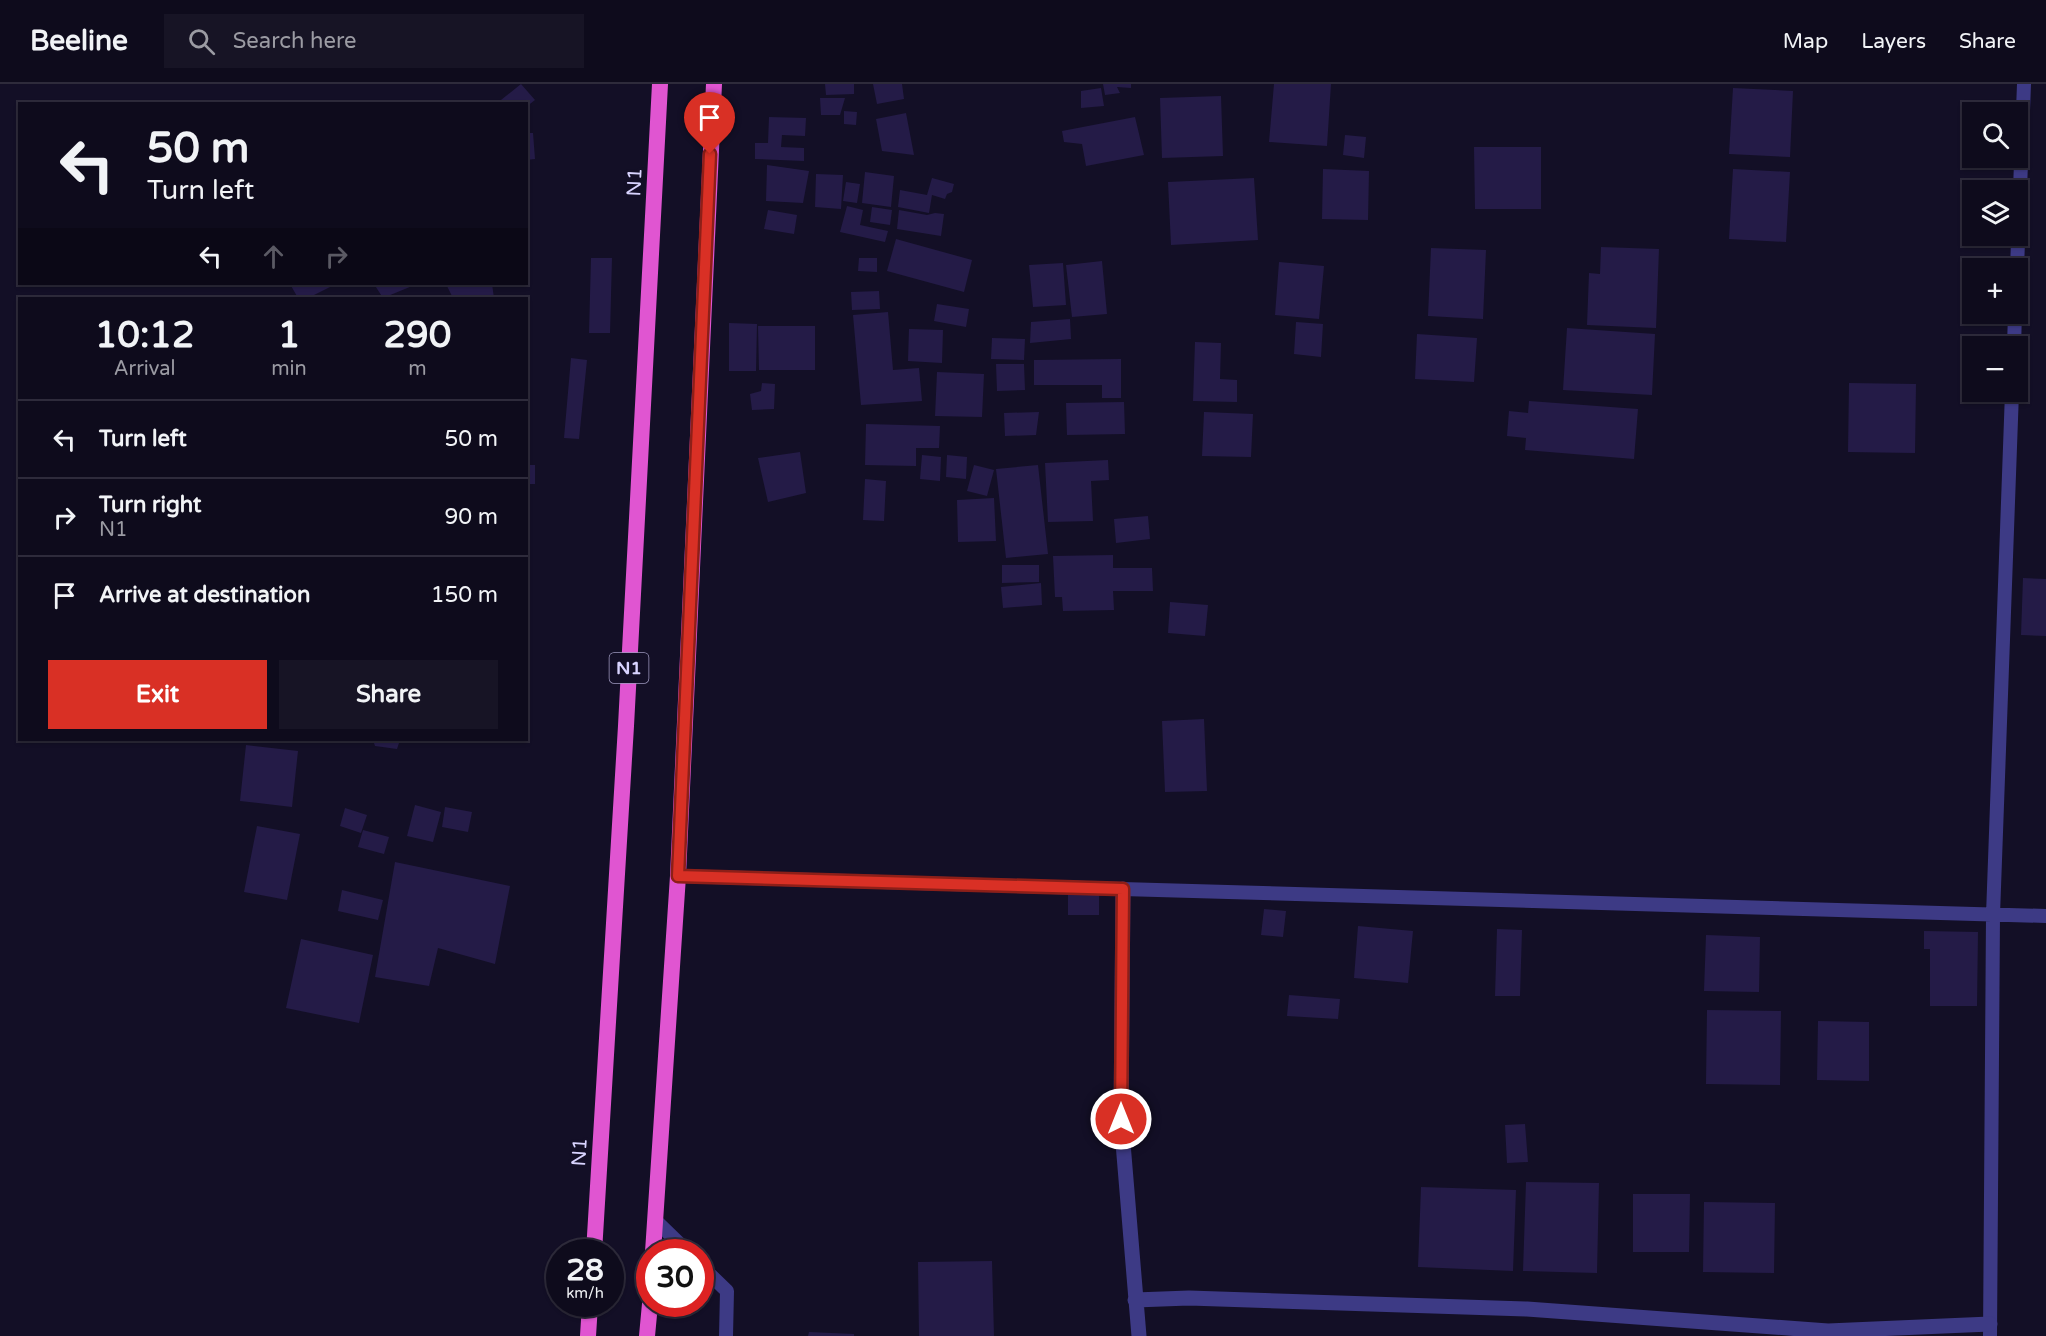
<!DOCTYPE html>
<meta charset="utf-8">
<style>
body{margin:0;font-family:"Varela Round",sans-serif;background:#171425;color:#f1f3f6;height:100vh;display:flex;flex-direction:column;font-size:22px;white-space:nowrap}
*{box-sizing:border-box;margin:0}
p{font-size:20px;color:#9b9ba3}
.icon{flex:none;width:33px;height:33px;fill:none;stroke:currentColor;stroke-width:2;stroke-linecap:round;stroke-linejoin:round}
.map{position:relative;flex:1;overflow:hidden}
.details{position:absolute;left:18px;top:213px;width:510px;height:444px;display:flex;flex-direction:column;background:#0e0b1c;border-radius:0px;box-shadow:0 2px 4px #0004,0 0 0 2px #2e2b3b}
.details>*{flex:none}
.banner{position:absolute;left:18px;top:18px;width:510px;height:183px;border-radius:0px;box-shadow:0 2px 4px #0004,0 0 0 2px #2e2b3b;background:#0e0b1c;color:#f1f3f6;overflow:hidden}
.buttons{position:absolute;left:1962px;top:18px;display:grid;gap:12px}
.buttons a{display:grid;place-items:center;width:66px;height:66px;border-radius:0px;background:#0e0b1c;box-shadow:0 2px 4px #0004,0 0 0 2px #2e2b3b;font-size:30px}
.speed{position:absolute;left:546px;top:1155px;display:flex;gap:12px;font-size:30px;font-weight:700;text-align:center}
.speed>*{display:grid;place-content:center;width:78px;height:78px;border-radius:50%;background:#0e0b1c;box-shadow:0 2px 4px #0004,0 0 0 2px #2e2b3b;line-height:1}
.speed small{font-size:15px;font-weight:400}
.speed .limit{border:9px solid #d22;background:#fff;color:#111}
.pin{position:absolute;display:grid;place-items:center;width:51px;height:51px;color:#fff;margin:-62px -26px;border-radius:50% 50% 50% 0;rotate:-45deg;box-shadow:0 0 6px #0007}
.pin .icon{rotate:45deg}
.me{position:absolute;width:66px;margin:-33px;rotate:0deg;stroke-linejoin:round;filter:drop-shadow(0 0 4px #0008)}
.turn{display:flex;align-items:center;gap:21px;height:126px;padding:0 30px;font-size:27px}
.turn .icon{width:78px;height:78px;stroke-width:2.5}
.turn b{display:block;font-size:42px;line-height:51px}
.lanes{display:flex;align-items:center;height:57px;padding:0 30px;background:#0003;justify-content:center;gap:30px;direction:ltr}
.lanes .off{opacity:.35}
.eta{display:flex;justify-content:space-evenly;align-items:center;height:102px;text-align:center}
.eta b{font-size:36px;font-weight:700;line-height:42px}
.action{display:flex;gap:12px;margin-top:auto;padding:12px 30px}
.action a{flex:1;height:69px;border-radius:0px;background:#d93025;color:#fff;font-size:24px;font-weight:700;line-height:69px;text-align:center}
.action a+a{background:#171425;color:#f1f3f6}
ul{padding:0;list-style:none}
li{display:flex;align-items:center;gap:18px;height:78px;padding:0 30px;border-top:2px solid #2e2b3b}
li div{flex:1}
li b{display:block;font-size:22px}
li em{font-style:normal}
header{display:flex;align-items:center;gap:36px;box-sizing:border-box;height:84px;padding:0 30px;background:#0e0b1c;border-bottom:2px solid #2e2b3b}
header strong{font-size:28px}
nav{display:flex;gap:33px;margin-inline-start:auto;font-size:21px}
.search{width:420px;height:54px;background:#171425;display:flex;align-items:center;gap:15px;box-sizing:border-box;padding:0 21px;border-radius:0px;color:#9b9ba3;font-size:22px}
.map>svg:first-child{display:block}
.building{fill:#241b47}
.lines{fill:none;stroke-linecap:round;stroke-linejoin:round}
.service{stroke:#3d3a85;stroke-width:14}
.minor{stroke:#3d3a85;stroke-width:15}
.trunk{stroke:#e055d1;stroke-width:16}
.route-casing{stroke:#8d1f18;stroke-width:15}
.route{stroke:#d93025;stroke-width:10}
.labels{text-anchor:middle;stroke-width:6;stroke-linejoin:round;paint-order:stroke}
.shield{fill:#130f26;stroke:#9e99be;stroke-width:1.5}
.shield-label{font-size:18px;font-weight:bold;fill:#d9d4ff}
.street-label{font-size:20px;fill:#d9d4ff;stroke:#130f26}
</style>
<header>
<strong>Beeline</strong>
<div class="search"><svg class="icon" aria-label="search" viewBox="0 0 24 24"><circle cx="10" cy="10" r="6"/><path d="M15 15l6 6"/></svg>Search here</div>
<nav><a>Map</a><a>Layers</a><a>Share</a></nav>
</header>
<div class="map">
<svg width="2046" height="1252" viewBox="0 0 2046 1252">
<rect width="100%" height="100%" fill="#130f26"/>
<!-- building -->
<path class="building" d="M521,0l14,16 -9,7v-3h-30z
M825,0h29v10l-28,1z
M873,0h29l2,15 -27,5z
M1103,0h28v4l-14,-1 3,6 -15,2z
M1274,0h57l-4,62 -58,-4z
M1101,4l3,18 -23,2v-17z
M1733,4l60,3 -3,66 -61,-3z
M1221,12l2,60 -61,2 -2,-60z
M820,14h25l-5,17h-19z
M844,27l13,1 -1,13 -12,-1z
M906,29l8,42 -32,-4 -6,-32z
M769,33l37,1 -1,18 -23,-1 -1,12 23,1v13l-49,-2v-16h13z
M1135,33l9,38 -58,11 -4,-22 -18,-2 -2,-11z
M526,49h7l2,26 -9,1z
M1345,51l21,2 -2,21 -21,-3z
M1474,63h67v62h-66z
M767,81l42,6 -6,32 -37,-2z
M1323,85l46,2 -1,49 -46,-1z
M1733,85l57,3 -4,70 -57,-3z
M865,88l29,4 -3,31 -29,-4z
M816,90l27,1 -2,34 -26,-2z
M932,94l22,6 -2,8 -5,2 -2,5 -13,-4 -3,18 -31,-6 2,-17 27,5z
M1254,94l4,62 -87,5 -3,-63z
M846,98l14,2 -3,19 -14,-2z
M847,122l16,4 -3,15 28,6 -3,11 -45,-10z
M872,123l20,3 -2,15 -20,-3z
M768,126l29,5 -3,19 -30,-5z
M899,126l28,5 8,-2 9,1 -3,22 -44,-7z
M896,155l76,21 -8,32 -77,-21z
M1601,163l58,2 -3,79 -69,-3 2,-52 11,1z
M1431,164l55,2 -3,69 -55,-3z
M591,174h21l-2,75h-21z
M859,174h18v14l-19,-1z
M1102,177l5,53 -35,3 -6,-52z
M1279,178l45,4 -5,53 -44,-4z
M1063,179l3,42 -33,2 -4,-42z
M290,200h46l-28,14h-10z
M374,200h43l-34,14z
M446,200h46l2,14h-41z
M879,207l1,18 -28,1 -1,-18z
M937,220l32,5 -3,18 -32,-6z
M888,228l5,58 26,-2 3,33 -61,4 -8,-90z
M1070,235l1,20 -41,4 1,-21z
M1296,238l27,2 -2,33 -27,-3z
M729,239l28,1 -1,47h-27z
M758,242h57v44h-56z
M1567,244l88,6 -3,61 -89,-5z
M909,245l34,1 -1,33 -34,-2z
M1417,250l60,4 -3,44 -59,-3z
M992,254l33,1 -1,21 -33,-1z
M1195,258l26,1 -1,36 17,1v22l-44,-1z
M571,274l16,2 -8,79 -15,-1z
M1121,275v39h-19v-13h-68v-25z
M996,280h28l1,26 -28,1z
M937,288l47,2 -2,43 -47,-1z
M762,299l13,1 -1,25 -22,1 -2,-16 11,-3z
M1849,299l67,1 -1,69 -67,-1z
M1529,317l109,8 -4,50 -109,-9 1,-12 -19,-2 2,-25 19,2z
M1124,318l1,32 -58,1 -1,-32z
M1039,328l-3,23 -31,1 -1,-23z
M1204,328l49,2 -2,43 -49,-1z
M866,340l74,2 -1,22h-23v18l-51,-1z
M800,368l6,41 -38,9 -10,-44z
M922,371l19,2 -1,24 -20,-2z
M947,371l20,2 -1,22 -20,-2z
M1108,376l1,20 -18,1 2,40 -45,1 -3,-59z
M526,381h9v19h-9z
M974,381l20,5 -7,26 -20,-5z
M1038,381l10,89 -42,4 -10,-89z
M865,395l21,2 -2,40 -21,-1z
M994,414l2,43 -38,1 -1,-42z
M1148,432l2,23 -34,4 -2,-24z
M1113,471v13h39l1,23h-40l1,19 -51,1 -1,-14h-7l-2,-41z
M1002,481h37v17l-37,1z
M2023,494l23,1v57l-25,-1z
M1041,499l1,22 -39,3 -2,-21z
M1170,518l38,3 -3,31 -37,-3z
M1204,635l3,72 -42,1 -3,-71z
M373,656h27l-3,9 -22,-3z
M246,661l52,6 -6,56 -52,-6z
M415,721l26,7 -8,30 -26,-6z
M445,723l27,5 -4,20 -26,-5z
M345,724l22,7 -6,18 -21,-7z
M257,742l43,8 -13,66 -43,-8z
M363,746l26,7 -5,17 -26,-7z
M395,778l115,24 -15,78 -57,-16 -9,38 -54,-9z
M342,806l41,10 -5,20 -40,-9z
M1068,810h31v21h-31z
M1264,825l22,2 -3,26 -22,-2z
M1358,842l55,5 -5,52 -54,-5z
M1497,845l25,1 -2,66h-25z
M1924,847l54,1 -1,74h-47v-57h-6z
M1706,851l54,2 -1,55 -55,-1z
M301,855l72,16 -14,68 -73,-15z
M1289,911l51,4 -2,20 -51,-3z
M1707,926l74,1 -1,74 -74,-1z
M1818,937l51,1v59l-52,-1z
M1525,1040l3,38 -21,1 -2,-38z
M1526,1098l73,1 -2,90 -74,-2z
M1421,1103l95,3 -3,81 -95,-4z
M1633,1110h57l-1,58h-56z
M1704,1118l71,1 -1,70 -71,-1z
M992,1177l2,75h-75l-1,-74z
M809,1248l45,2v2h-46z"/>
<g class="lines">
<!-- service -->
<path class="service" d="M2017,184l7,-184
M2014,262l1,-32
M678,792l1368,40
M655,1136l33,32
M700,1181l27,26 -1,45
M1990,1252l3,-421 19,-523"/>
<!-- minor -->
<path class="minor" d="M1123,805l-2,230 18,217
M1135,1216l54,-2 338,11 301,22 162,-7"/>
<!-- trunk -->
<path class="trunk" d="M594,1168l32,-526 34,-642
M653,1168l25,-376 36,-792
M588,1252l2,-32
M647,1252l3,-32"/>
</g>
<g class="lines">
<defs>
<path id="route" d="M710,70l-32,722 445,13 -2,230"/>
</defs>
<!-- route casing -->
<use href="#route" class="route-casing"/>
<!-- route -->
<use href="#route" class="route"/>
</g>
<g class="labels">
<!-- shield labels -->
<rect class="shield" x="609.5" y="569" width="39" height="30" rx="4.5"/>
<g class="shield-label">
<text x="629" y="590">N1</text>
</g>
<!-- street labels -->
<g class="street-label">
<text transform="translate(634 98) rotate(-87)" y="7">N1</text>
<text transform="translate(579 1068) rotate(-86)" y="7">N1</text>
</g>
</g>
</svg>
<div class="buttons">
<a><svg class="icon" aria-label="search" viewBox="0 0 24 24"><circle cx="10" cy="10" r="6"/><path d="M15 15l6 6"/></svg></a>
<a><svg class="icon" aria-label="layers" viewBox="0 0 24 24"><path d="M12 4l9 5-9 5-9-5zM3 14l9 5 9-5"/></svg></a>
<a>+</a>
<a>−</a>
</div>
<div class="speed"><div>28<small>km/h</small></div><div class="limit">30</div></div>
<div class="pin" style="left:710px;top:70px;background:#d93025"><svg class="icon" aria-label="arrive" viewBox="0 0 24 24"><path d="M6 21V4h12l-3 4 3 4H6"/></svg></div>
<svg class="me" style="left:1121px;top:1035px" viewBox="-20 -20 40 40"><circle r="17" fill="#d93025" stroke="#fff" stroke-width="3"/><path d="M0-11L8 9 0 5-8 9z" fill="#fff"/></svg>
<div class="banner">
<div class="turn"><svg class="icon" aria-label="left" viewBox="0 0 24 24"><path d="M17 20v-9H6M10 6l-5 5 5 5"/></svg><div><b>50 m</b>Turn left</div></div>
<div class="lanes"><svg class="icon" aria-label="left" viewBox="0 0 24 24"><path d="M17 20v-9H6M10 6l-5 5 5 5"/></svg><svg class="icon off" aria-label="ahead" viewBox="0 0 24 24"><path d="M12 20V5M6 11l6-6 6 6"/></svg><svg class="icon off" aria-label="right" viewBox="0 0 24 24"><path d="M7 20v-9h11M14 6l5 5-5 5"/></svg></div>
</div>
<section class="details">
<div class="eta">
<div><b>10:12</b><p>Arrival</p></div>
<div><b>1</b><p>min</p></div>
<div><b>290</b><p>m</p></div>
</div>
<ul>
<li><svg class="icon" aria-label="left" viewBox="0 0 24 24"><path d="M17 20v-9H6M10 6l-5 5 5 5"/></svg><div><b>Turn left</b></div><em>50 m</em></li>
<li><svg class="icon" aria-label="right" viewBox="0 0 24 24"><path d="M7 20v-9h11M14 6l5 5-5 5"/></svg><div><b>Turn right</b><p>N1</p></div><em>90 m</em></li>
<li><svg class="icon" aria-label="arrive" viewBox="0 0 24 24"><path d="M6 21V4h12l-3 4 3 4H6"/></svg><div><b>Arrive at destination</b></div><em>150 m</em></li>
</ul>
<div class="action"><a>Exit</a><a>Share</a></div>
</section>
</div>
